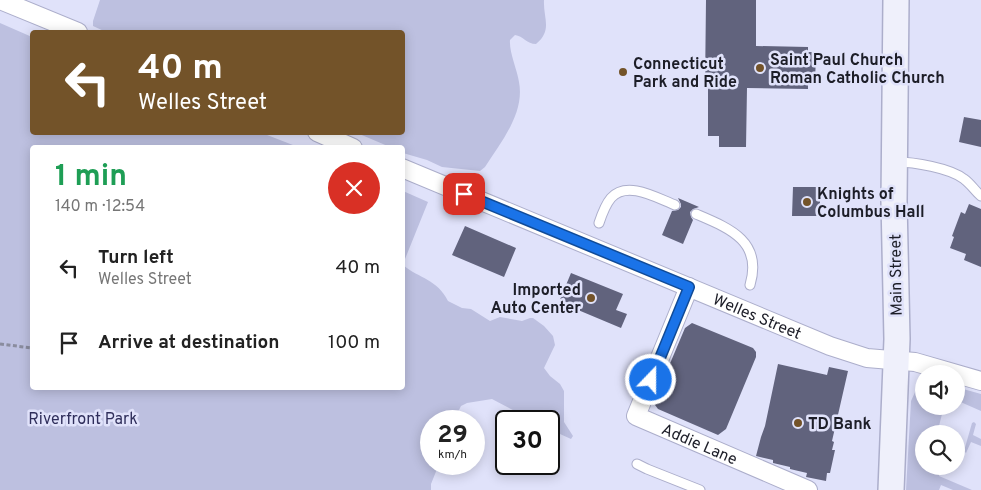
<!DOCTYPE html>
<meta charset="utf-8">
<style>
body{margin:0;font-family:Overpass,sans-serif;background:#f6f6f6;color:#222;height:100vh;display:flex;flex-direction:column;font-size:19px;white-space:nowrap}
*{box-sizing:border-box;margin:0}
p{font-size:16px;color:#767676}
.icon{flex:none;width:28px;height:28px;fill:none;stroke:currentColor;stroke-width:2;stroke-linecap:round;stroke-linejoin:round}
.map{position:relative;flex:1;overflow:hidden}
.drawer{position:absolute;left:30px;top:145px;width:375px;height:245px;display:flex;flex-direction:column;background:#fff;border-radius:5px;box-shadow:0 2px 12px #0003}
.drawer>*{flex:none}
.top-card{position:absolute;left:30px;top:30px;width:375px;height:105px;border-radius:5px;box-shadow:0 2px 12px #0003;background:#735329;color:#fff;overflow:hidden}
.fabs{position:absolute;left:915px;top:365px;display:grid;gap:10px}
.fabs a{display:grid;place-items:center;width:50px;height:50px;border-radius:50%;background:#fff;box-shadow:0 2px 12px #0003;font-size:25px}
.speed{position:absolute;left:420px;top:410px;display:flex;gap:10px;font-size:25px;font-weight:700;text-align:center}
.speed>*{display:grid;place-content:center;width:65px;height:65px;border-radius:50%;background:#fff;box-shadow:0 2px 12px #0003;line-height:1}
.speed small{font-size:12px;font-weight:400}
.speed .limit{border:2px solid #111;border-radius:8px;background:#fff;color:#111}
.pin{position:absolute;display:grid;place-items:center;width:42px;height:42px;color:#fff;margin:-21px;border-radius:10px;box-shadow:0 2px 8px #0006}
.me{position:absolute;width:55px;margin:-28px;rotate:22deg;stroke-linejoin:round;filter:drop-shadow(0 0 4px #0008)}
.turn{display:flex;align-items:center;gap:18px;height:105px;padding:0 25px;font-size:22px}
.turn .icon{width:65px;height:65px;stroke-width:2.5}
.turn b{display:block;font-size:35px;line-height:42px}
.round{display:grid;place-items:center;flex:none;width:52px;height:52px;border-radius:26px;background:#f6f6f6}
.head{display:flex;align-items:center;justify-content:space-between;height:85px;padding:0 25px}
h1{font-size:30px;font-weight:700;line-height:38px;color:#1e9e55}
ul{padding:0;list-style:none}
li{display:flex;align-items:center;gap:15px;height:75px;padding:0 25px}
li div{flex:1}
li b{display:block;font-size:19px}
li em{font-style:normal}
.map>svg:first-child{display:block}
.green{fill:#bdc0e0}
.building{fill:#61637d}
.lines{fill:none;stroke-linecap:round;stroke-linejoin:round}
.service-casing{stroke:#acaecb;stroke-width:11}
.minor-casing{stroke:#acaecb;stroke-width:20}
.secondary-casing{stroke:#acaecb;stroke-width:28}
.path{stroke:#8a8c9e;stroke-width:3;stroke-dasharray:4 2.5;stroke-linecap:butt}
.service{stroke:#fff;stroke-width:9}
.minor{stroke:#fff;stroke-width:18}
.secondary{stroke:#eff0fb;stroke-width:25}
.route-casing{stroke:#114b97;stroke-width:12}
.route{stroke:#1a73e8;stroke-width:9}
.poi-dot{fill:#735329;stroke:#e0e2fa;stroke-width:2}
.labels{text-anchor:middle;stroke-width:5;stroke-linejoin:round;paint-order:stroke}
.poi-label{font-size:16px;font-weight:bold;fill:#1d1e28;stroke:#e0e2fa;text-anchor:start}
.street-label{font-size:16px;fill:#1d1e28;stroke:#e0e2fa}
.park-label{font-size:16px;fill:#2f2e5b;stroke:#e0e2fa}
</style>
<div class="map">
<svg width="981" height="490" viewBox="0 0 981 490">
<rect width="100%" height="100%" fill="#e0e2fa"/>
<!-- green -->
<path class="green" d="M100,0h444c-1,18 9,30 -8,44 -9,0 -13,-8 -21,-9l-5,5c-1,12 7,29 9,42 6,31 -18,60 -34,85l-5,4 -38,-4 -15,-7 -24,-7 -1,-5 -12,-1 -33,-14 45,-1v-100h-296l-13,-6v-5z
M0,23l32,14v95l230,1 36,14 -266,1v240h370l1,-123c17,14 34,14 45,36l14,7 9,1 19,12 10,-4 22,4 8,-3h3l11,8 9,10 2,9 -11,23 6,8 10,8 4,7v31l9,14 -2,3 -22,-10v-8h-15l-42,-22 -25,4 -6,3 -3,6v9h-27v43h8l-8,20v6h-431z
M403,191l25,11 -25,62z
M924,384v22h20l-7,28h-13v32h16l-1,10 33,14h-19l-12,-5 -2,5h-33l5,-89 5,-11z
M956,387l25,7v17l-25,-11z
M974,422l2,2 -3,11 8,4v7l-10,-4 -5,11 -2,-2 8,-28z"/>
<!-- building -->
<path class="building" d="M706,0h50v46l52,1v5h8l-1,32h-7v5l-61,-1 -1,59h-27v-11h-11v-49h-3z
M964,117l17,3v27l-22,-5z
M793,187h27v29h-28z
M678,198l21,9 -6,2 -3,3 1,5 2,3 -10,24 -21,-9 10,-24 6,-1 3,-3v-3z
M969,204l12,5v58l-17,-7 2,-6 -16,-6 4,-11 -2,-1 9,-24 4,2z
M465,226l51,22 -12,29 -52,-22z
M571,273l52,21 -7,16 11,4 -6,14 -62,-26z
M692,323l61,25 3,4v5l-30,72 -8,6 -60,-26 -3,-4v-6l30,-71z
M778,364l49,11 2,-8 19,4 -16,70 2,1 -2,8h3l-5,23h-3l-1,8 -20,-4 1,-4 -17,-4v-2l-17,-4v-3l-17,-4 5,-19 4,-11z"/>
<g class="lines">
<defs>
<path id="service" d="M896,162c18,0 54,6 68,17 7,5 11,12 17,17
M696,214c33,14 67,27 54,71
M599,223c3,-9 6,-18 12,-25 16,-18 46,0 64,7
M637,464l10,5 53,21"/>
<g id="minor">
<path d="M0,0l78,32"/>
<path d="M317,132l36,16"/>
<path id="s1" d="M402,168l428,178 37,12 48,4 66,19"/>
<path id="s2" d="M689,287l-53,129 172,74"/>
</g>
<path id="secondary" d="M891,490l6,-151 -3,-138 2,-201"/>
</defs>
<!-- service casing -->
<use href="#service" class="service-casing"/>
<!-- minor casing -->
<use href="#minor" class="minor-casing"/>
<!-- secondary casing -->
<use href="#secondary" class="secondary-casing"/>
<!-- path -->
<path class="path" d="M0,344l32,4"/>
<!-- service -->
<use href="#service" class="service"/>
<!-- minor -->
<use href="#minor" class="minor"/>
<!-- secondary -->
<use href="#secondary" class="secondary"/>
</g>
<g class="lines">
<defs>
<path id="route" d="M464,194l225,93 -38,93"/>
</defs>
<!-- route casing -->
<use href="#route" class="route-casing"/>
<!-- route -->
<use href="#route" class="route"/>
</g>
<!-- markers -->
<g class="poi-dot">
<circle cx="760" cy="68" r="5"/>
<circle cx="623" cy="72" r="5"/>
<circle cx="807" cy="202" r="5"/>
<circle cx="591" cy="298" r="5"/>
<circle cx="798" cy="423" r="5"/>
</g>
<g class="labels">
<!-- poi labels -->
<g class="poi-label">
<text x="770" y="65">Saint Paul Church<tspan x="770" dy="18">Roman Catholic Church</tspan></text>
<text x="633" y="69">Connecticut<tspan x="633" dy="18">Park and Ride</tspan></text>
<text x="817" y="199">Knights of<tspan x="817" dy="18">Columbus Hall</tspan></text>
<text x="581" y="295" text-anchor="end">Imported<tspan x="581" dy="18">Auto Center</tspan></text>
<text x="808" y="429">TD Bank</text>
</g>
<!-- street labels -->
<g class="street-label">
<text transform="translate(895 275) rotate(-91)" y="6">Main Street</text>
<text dy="6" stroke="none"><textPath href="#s1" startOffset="385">Welles Street</textPath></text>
<text dy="6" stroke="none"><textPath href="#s2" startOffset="209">Addie Lane</textPath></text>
</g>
<!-- park labels -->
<g class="park-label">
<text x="83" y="424">Riverfront Park</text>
</g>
</g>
</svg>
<div class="fabs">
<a><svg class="icon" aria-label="sound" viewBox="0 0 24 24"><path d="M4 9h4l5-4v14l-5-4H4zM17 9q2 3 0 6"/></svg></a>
<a><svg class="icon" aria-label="search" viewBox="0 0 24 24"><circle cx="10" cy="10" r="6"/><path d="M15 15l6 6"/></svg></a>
</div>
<div class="speed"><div>29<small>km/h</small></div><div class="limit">30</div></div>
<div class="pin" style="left:464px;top:194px;background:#d93025"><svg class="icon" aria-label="arrive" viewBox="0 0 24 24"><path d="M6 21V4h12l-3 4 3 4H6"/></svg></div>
<svg class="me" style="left:651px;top:380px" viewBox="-20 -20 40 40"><circle r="17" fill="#1a73e8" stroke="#fff" stroke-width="3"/><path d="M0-11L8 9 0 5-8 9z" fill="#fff"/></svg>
<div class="top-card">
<div class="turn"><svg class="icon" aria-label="left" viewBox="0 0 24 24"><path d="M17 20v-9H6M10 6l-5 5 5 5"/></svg><div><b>40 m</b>Welles Street</div></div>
</div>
<section class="drawer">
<div class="head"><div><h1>1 min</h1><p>140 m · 12:54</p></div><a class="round" style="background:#d93025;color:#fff"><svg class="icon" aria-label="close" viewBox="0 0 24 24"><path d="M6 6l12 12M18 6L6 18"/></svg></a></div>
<ul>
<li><svg class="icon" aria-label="left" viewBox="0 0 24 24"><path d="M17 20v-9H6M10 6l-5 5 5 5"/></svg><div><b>Turn left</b><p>Welles Street</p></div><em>40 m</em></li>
<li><svg class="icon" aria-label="arrive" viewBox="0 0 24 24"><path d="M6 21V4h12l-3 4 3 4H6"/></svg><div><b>Arrive at destination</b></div><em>100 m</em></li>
</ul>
</section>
</div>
